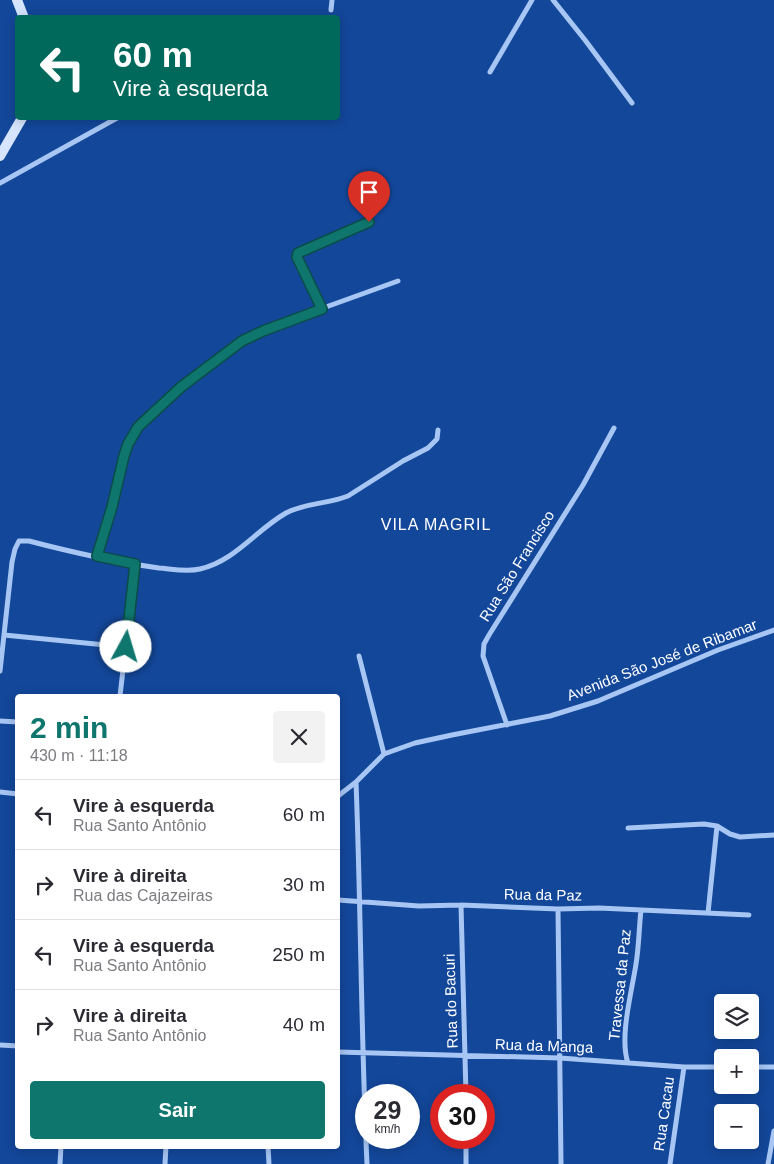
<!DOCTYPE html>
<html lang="pt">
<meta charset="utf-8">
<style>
body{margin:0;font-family:Arial,sans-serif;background:#f2f2f3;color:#2b2b33;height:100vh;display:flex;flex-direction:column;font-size:19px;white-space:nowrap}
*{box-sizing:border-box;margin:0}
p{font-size:16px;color:#7c7c81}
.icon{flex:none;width:28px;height:28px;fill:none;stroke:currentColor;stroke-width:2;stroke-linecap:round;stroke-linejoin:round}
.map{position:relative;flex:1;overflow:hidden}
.side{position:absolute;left:15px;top:694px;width:325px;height:455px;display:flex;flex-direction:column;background:#fff;border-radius:5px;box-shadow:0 2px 12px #0003}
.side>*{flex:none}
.top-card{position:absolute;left:15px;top:15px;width:325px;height:105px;border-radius:5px;box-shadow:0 2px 12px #0003;background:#00695c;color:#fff;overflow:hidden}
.controls{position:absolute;left:714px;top:994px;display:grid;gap:10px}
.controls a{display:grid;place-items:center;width:45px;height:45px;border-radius:5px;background:#fff;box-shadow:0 2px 12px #0003;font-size:25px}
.speed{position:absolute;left:355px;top:1084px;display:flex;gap:10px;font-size:25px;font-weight:700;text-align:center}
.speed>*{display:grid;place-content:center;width:65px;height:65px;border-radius:50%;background:#fff;box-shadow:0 2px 12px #0003;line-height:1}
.speed small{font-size:12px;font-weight:400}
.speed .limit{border:8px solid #d22;background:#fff;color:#111}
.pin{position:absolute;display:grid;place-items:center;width:42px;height:42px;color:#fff;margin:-51px -21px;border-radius:50% 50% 50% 0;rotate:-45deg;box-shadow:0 0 5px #0007}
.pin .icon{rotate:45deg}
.me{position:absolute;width:55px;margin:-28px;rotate:6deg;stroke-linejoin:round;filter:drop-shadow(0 0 4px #0008)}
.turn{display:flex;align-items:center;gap:18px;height:105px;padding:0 15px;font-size:22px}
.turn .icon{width:65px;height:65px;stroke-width:2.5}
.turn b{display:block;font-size:35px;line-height:42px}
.round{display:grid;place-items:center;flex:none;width:52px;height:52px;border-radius:5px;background:#f2f2f3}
.summary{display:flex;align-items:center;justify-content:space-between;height:85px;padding:0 15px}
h1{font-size:30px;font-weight:600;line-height:38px;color:#0f766e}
.button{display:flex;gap:10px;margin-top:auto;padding:10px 15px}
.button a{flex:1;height:58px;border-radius:5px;background:#0f766e;color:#fff;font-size:20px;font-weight:600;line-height:58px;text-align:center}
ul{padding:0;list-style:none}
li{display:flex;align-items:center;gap:15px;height:70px;padding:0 15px;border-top:1px solid #e1e1e2}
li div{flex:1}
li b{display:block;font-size:19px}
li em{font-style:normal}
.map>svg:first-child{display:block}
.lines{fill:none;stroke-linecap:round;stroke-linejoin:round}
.minor{stroke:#a7c6f3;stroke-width:5}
.secondary{stroke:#d6e5fd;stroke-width:10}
.route-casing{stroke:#0a4d48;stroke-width:12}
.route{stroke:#0f766e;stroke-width:9}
.labels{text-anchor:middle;stroke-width:4;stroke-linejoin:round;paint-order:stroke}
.street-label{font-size:15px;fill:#fff;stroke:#13479a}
.neighbourhood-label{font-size:16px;letter-spacing:1px;fill:#fff;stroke:#13479a}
</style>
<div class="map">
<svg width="774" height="1164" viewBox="0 0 774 1164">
<rect width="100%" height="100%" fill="#13479a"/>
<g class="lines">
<!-- minor -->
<path class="minor" d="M553,0l32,40 47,63
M331,10l1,-10
M490,72l42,-72
M0,183l117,-65
M322,309l-25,-52 1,-4 71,-31
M97,557l15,-50 16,-63 10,-17 11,-12 32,-28 61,-46 59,-25 97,-35
M4,635l122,12
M359,656l25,98
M0,671l12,-109 3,-13 4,-8h10c42,11 86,21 130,27 13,1 28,4 41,1 35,-8 56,-39 86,-56 18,-10 42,-9 62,-17l55,-35 25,-13 9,-9 1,-9
M120,696l15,-132
M0,721l18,1
M507,725l-24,-69 1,-12 5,-9 94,-150 31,-57
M356,782c5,128 5,255 11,382
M0,792l18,2
M338,796l18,-14 28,-28 14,-5 17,-6 37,-8 98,-19 48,-15 120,-51 56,-20
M628,828l76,-4 13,2 13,8 10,3 34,-2
M338,900l81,6 42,-1 97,4 41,-1 150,7
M461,905l5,190
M558,909l3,255
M708,913l9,-87
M0,1045l18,1
M338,1052l222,6 124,9h38
M628,1063c-9,-26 4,-72 8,-99 3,-18 3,-36 5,-54
M750,1067h24
M466,1138v26
M268,1146l1,18
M60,1164l1,-18
M165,1164l1,-18
M670,1164l14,-97
M768,1164l6,-33"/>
<!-- secondary -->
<path class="secondary" d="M17,0l7,18
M0,156l22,-38"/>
</g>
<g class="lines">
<defs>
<path id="route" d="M126,647l9,-83 -38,-8 15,-49 12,-51 4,-12 10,-17 43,-40 61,-46 21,-10 59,-22 -25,-52 1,-4 71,-31"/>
</defs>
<!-- route casing -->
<use href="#route" class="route-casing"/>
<!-- route -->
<use href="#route" class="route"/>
</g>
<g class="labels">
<!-- street labels -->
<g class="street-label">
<text transform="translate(517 566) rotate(-58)" y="5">Rua São Francisco</text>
<text transform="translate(662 660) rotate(-21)" y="5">Avenida São José de Ribamar</text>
<text transform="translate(543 895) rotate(1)" y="5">Rua da Paz</text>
<text transform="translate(620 985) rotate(-84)" y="5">Travessa da Paz</text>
<text transform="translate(451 1001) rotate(-92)" y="5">Rua do Bacuri</text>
<text transform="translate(544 1046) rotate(2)" y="5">Rua da Manga</text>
<text transform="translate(664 1114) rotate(-82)" y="5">Rua Cacau</text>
</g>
<!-- neighbourhood labels -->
<g class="neighbourhood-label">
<text x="436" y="530">VILA MAGRIL</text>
</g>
</g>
</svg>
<div class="controls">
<a><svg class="icon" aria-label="layers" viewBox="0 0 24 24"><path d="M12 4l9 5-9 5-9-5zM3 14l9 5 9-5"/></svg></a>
<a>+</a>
<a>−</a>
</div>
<div class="speed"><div>29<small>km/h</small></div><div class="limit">30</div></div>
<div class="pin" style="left:369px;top:222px;background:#d93025"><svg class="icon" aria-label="arrive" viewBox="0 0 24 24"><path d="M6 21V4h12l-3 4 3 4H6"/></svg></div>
<svg class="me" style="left:126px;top:647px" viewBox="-20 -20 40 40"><circle r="19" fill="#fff"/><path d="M0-13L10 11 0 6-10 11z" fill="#0f766e"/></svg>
<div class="top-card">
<div class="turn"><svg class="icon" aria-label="left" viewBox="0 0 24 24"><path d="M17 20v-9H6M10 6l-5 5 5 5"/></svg><div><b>60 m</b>Vire à esquerda</div></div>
</div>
<section class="side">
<div class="summary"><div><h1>2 min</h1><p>430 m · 11:18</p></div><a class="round"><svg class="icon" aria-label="close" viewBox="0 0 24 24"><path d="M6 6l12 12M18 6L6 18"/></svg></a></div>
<ul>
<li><svg class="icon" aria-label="left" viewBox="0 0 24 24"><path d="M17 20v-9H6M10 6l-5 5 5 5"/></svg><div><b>Vire à esquerda</b><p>Rua Santo Antônio</p></div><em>60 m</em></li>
<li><svg class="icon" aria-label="right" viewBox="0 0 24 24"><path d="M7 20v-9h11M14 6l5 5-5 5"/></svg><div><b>Vire à direita</b><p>Rua das Cajazeiras</p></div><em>30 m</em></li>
<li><svg class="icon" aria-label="left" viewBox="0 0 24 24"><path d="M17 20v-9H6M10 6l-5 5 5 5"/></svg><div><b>Vire à esquerda</b><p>Rua Santo Antônio</p></div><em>250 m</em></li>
<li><svg class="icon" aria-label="right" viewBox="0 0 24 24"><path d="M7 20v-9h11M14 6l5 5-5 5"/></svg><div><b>Vire à direita</b><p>Rua Santo Antônio</p></div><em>40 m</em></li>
</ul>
<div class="button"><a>Sair</a></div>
</section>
</div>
